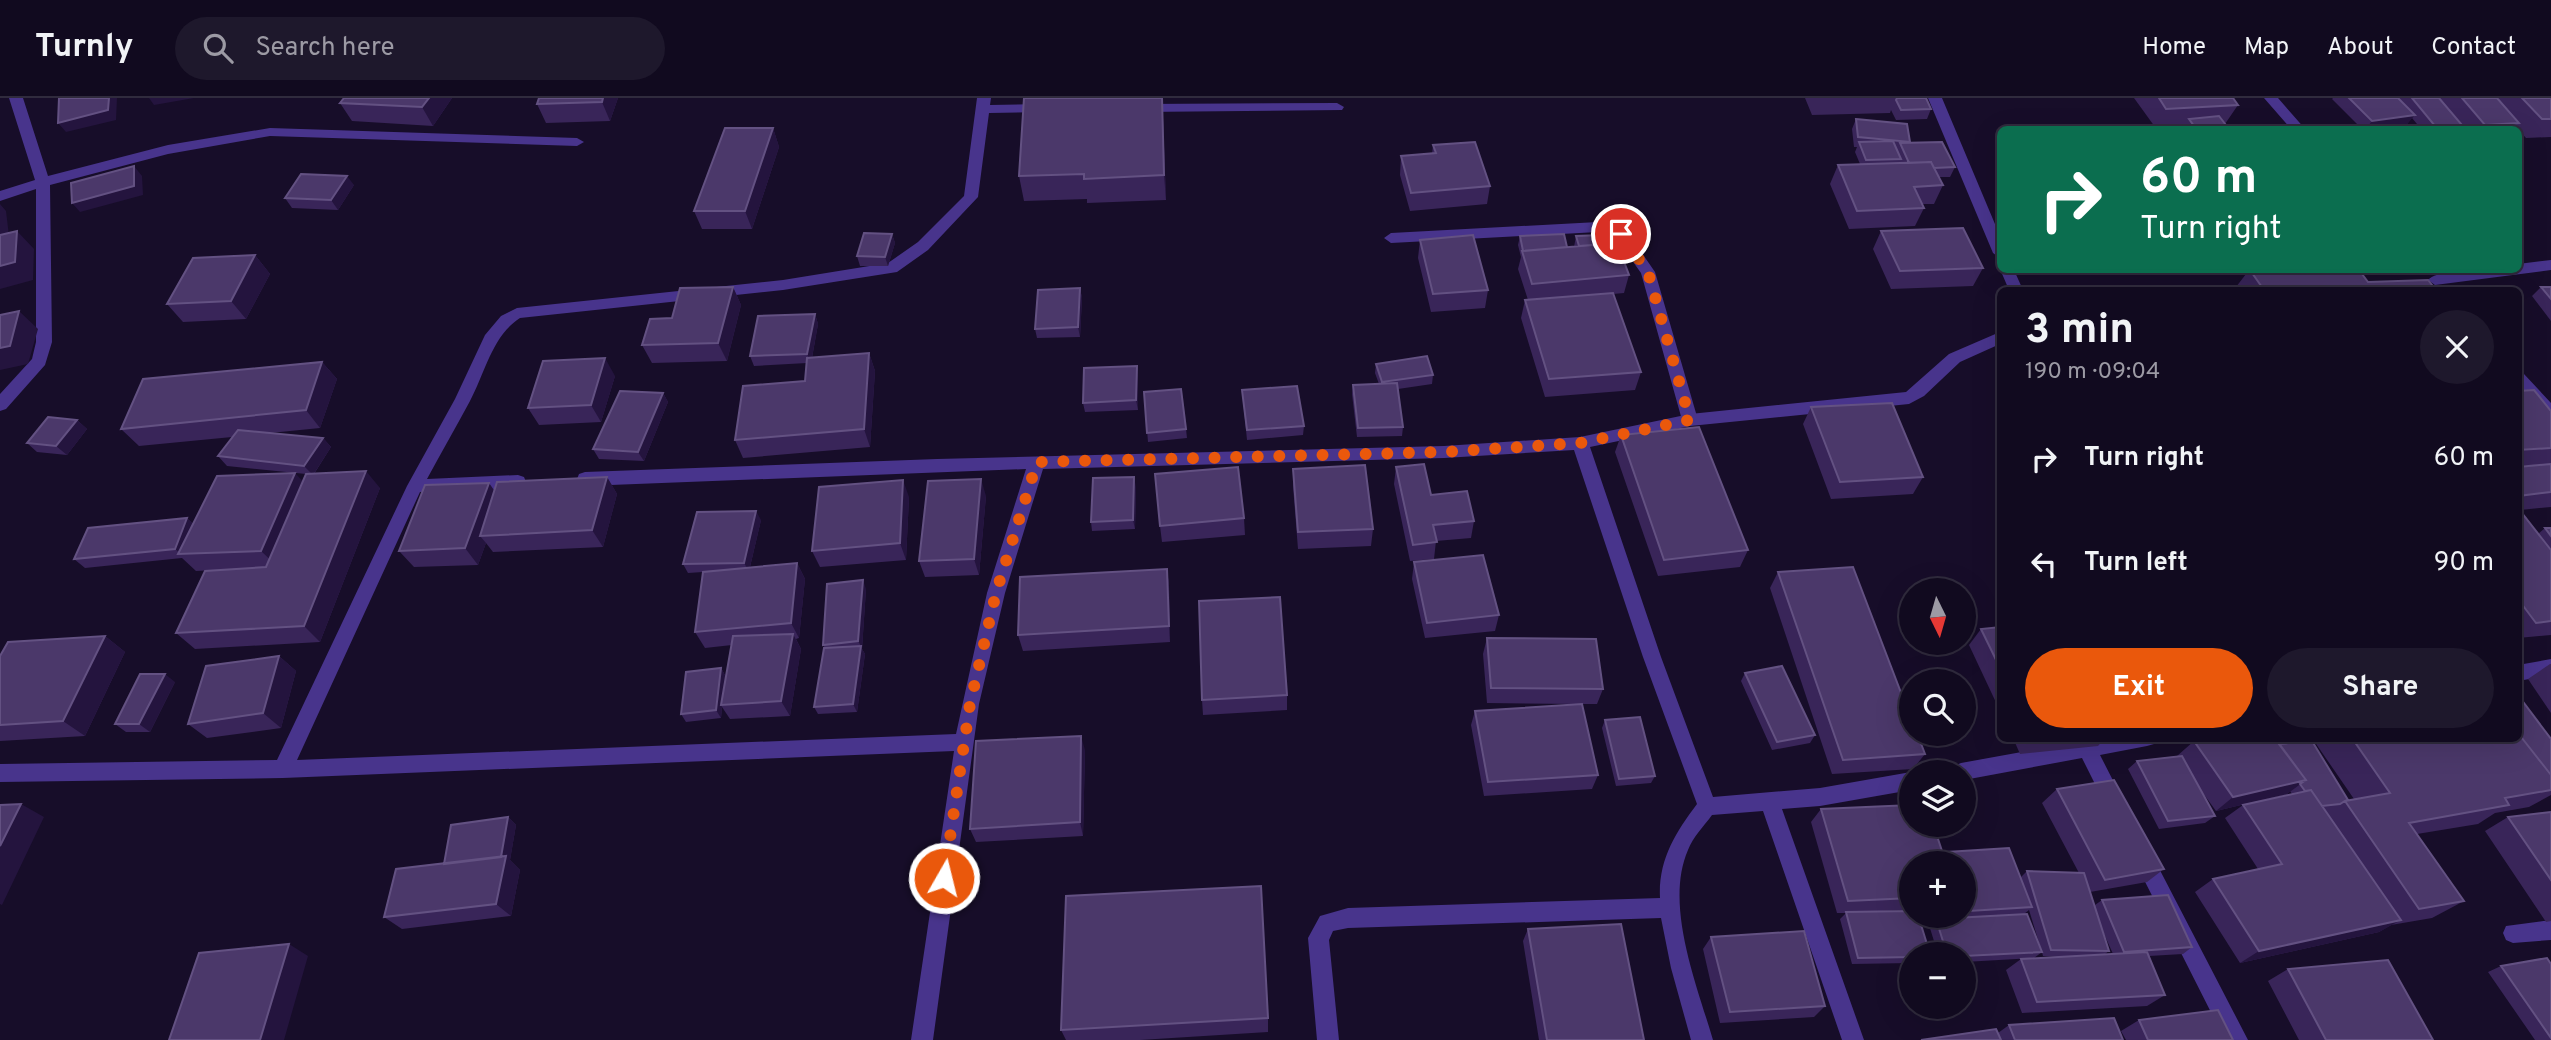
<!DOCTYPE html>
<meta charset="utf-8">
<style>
body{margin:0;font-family:Overpass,sans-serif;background:#1e182c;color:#f1f3f6;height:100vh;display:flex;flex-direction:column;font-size:26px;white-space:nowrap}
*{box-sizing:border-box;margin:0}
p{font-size:23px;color:#9c9aa4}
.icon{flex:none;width:38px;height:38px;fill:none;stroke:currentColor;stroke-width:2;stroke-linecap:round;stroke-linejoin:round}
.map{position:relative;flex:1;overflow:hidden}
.sheet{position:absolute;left:1997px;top:189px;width:525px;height:455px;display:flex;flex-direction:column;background:#110a1f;border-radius:10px;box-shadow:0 7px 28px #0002,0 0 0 2px #302b3d}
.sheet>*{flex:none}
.guide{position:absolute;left:1997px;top:28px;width:525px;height:147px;border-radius:10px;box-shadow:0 7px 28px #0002,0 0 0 2px #302b3d;background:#0b6e4f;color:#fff;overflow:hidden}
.needle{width:46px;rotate:175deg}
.buttons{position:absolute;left:1899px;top:480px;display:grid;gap:14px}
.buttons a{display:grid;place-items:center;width:77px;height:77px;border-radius:50%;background:#110a1f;box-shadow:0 7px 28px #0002,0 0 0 2px #302b3d;font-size:35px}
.pin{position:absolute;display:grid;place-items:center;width:60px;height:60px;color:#fff;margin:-30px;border:4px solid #fff;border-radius:50%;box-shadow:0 2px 7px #0007}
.me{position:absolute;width:77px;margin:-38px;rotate:8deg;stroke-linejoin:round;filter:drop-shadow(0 0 5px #0008)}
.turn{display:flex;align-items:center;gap:24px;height:147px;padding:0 28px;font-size:32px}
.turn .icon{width:91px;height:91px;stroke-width:2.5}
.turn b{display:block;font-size:49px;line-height:60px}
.round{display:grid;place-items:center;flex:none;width:74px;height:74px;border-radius:37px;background:#1e182c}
.summary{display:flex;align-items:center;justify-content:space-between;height:119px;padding:0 28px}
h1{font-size:42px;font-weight:700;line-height:52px}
.primary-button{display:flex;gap:14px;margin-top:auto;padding:14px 28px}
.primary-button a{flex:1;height:80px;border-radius:42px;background:#ea580c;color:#fff;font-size:28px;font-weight:700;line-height:80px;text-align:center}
.primary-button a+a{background:#1e182c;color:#f1f3f6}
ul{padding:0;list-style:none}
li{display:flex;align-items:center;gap:21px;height:105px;padding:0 28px}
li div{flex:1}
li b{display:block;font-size:26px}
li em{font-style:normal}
header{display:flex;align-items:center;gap:42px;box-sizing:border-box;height:98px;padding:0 35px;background:#110a1f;border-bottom:2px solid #302b3d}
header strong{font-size:33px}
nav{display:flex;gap:38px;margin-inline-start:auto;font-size:24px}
.search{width:490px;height:63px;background:#1e182c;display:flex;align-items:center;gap:18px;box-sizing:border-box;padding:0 24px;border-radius:38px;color:#9c9aa4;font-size:26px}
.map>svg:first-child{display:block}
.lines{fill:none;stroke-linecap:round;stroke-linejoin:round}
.lane{fill:#48348c;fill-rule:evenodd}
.street{fill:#48348c;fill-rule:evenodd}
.wall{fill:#392559;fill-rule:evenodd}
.shaded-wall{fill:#24143e}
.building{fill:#4b386a;stroke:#635182;stroke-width:2}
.route{stroke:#ea580c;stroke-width:12;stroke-dasharray:0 21.6}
</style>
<header>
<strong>Turnly</strong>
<div class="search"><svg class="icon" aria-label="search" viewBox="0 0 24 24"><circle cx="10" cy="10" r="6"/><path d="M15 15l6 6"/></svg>Search here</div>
<nav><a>Home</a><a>Map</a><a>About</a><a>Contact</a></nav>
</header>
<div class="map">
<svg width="2551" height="942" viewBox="0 0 2551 942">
<rect width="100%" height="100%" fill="#170d29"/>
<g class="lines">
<!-- lane -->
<path class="lane" d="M1598,124l28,8 29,42 43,148 -2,4 -6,2 -8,-6 -41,-147 -25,-35 -18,-6 -207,11 -7,-5 7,-5z"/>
<!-- street -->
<path class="street" d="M9,0h14l25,78 120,-31 102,-17 307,10 7,4 -7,4 -307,-10 -102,18 -118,31 2,157 -7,23 -39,44 -6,2v-17l32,-35 4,-17v-153l-36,12v-10l35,-11z
M977,0h14l-1,7 56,-1 7,4 -7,4 -57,1 -11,84 -50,53 -31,22 -114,18 -263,28c-28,18 -35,55 -50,83 -14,26 -29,52 -43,78l91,-4 6,2 2,5 -2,5 -6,2 -98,3 -123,268 659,-26 31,-141 39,-124 -441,17 -6,-2 -2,-5 2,-5 6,-2 352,-13 507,-13 136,-9 110,-23 216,-22 43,-38 51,-22v12l-40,18 -36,34 -15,8 -219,22 -100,21 71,210 52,140 107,-9 91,-16v18l-91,16 -38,3 82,231h-22l-79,-229 -51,4c-8,11 -19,22 -24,35 -24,55 9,135 25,190h-22l-20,-72 -10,-50 -313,10 -15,3 -4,9 10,100h-22l-9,-102 12,-22 28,-8 312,-10c-2,-37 15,-65 37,-94l-54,-147 -69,-207 -130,8 -401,11 -38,124 -26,111 -46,336h-22l43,-289 -671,27 -283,4v-18l277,-4 130,-274 48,-87 30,-64 16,-19 16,-8 266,-28 105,-17 30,-21 46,-46z
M1928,0h14l58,138v22l-7,-5z
M2264,0h14l28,32h-14z
M1337,5l7,4 -2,3 -201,2 -7,-4 7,-4z
M2551,162v10l-116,15 -7,-5c11,-13 71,-10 90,-10v-6z
M2000,171l14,1 9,20h-14z
M2518,274l6,2 27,29v16l-6,-2 -27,-29z
M2551,561v16l-33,6v-16z
M2098,640h58l-2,6 -7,2 -47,9 24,47 -3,6 -7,3 -7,-3 -25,-50 -118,22v-8h-13l3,-6 7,-3z
M2143,751l7,2 98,189h-23l-92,-182 3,-7z
M2551,822v20l-38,3 -7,-3 -3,-7 3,-7z"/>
</g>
<!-- wall -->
<path class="wall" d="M344,0h108l-19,28 -81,-5 -12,-18z
M539,0h79l-8,23 -64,2 -9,-19z
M1805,0h121l5,11 -4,10 -31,1 -5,-10 -1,3 -78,2z
M2134,0h99l5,7 -13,19 4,5 22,1h-67l-1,-2 2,-2 -30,1z
M2333,0h218v39l-25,1 -10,-11 -2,3h-92l-10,-12 -5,6 -35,6h-9l-31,-31z
M1163,20l3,82 -79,3v-4l-63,2 -5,-25z
M1856,21l53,24 46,24 -5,10h-11l4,8 -9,19h-12l2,4 -9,18 -66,3 -19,-45 8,-19 22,-1 -5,-12 2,-5h-3l-2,-18z
M773,30l6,19 -27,82h-50l-8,-18z
M1433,47l57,41 -3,18 -77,7 -10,-36 1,-19 31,-2z
M354,87l-16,25 -46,-2 -7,-10z
M1881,133l102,37 -10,18 -82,3 -18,-40z
M892,136l3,9 -7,23h-28l-3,-10z
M1520,138l47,11h7l2,-11 57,14 -3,10h-7l6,15 -5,18 -11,1 28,78 -6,18 -90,7 -24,-79 4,-18h3l-10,-31 3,-12 -3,-12z
M1420,142l68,50 -3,18 -54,4 -13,-54z
M255,157l15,19 -24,45 -63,3 -16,-18z
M2229,172h130l9,12 68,8h-198l-2,-3 10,-13 -14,1z
M733,189l8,18 -14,56 -75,2 -10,-18 30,-27z
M2541,189h10v34l-19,-25z
M1080,190l2,10 -2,39 -43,1 -2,-9z
M815,216l3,10 -6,34 57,-5 6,18 -5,76 -127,11 -8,-18 70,-59 2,-18 -53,3 -4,-10z
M322,264l15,17 -17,49 -50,5 53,5 8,9 -17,27 66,14 -60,154 -125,7 -19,-16 62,-64 -42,2 -14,-13 -97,10 -11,-9 113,-41 6,6 110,-43 3,-7 -79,-8 -9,-10 14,-19 -93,9 -18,-17z
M1376,266l57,11 -1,9 -34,5 5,38 -1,9 -45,1 -5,-43 1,-9 26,-1 -4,-11z
M615,278l-14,46 -62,3 -11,-17z
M1138,278v34l-53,2 -2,-9z
M1242,292l62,36 -1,9 -56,5z
M2518,293l33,20v53l-33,2z
M1144,294l42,37 1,9 -39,4z
M663,295l5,9 -24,59 -45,-2 -6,-10z
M1811,309l112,70 -10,17 -82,5 -28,-75z
M77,322l10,9 -20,26 -30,-3 -10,-9z
M1621,337l127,115 -8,17 -82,9 -43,-124z
M2551,366v43l-31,3 18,24 7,-6h6v107l-33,3v-171z
M1396,369l35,28 43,26 -3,17 -35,3 -2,18 -24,2 -16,-77z
M1293,371l80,60 -2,17 -73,3 -5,-63z
M607,379l10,17 -14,53 -110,5 -7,-9 -8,22 -64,2 -15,-16 95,-61z
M1136,389l-1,42 -43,2 -1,-9z
M986,398l-7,79 -54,2 -6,-16z
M909,399l-3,63 -86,7 -8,-16z
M1244,420l1,17 -83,7 -2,-16z
M761,422l-11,47 47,-4 8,16 -6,59 -3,1 5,10 -11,67 -60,3 -8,-12 -1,11 -35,4 -5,-8 40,-46 5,9 6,-32 -27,3 -10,-16 8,-60 -15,1 -5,-9z
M1414,464l85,53 -4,16 -70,7 -13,-59z
M1167,471l2,16 1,57 -147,9 -5,-16z
M1778,474l147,182 -12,15 -81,5 -62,-186z
M866,491l-4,60 3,5 -8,58 -39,2 -4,-7 11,-59 -2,-3z
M2000,529v84l-31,-66 12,-16z
M105,538l20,16 -40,84 -85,5v-85z
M1487,540l116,51 -6,15h-15l16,71 -6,14 -108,7 -13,-71 4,-14 104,-7 -92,-1 -4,-49z
M279,558l17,15 -15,57 -74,10 -19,-14z
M2550,566h1v49l-23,-34z
M1745,575l70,62 -5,8 -38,7 -31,-69z
M175,584l-25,50h-24l-11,-8z
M1287,597v15l-84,5 -1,-15z
M1605,622l50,56 -4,7 -35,3 -14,-58z
M2013,640h92l-7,8 -78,8z
M2312,640l239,1v56l-22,12 -34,6 -17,11 -61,10 47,67 -32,17 -41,7 -12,7 -139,31 -45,-71 18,-13 45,-10 -33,-51 18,-13 49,-11 -2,-3 -3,3 -71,17 -16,-22 15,27 -10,7 -46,6 -31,-60 9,-8 40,-5 17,-15 85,3 69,56 6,-1z
M1085,652l-2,86 -107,6 -6,-13z
M2057,691l107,80 -17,13 -57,10 5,13 7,-5 90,47 -9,7 -34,2 16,39 -18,11 -125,7 -16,-43 15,-11 41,-2 -19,-1 -1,-4 -8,6 -70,4v-8h-26l-9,-29 7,-6 25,-2 -1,-2h4v-52h-53v47l-59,2 59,42v9l-59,1 -12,-45 6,-6h-9l-26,-91 10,-13 122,46 4,-3 74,25 6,-6 52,2 -37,-70zM2029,812l11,36 -16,-32zM2101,829l12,27h-8l4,-3z
M2551,714v109l-5,1 -61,-91 23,-14z
M508,719l8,8 -6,35 10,10 -9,46 -109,13 -18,-12 60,-53z
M1528,831l116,111h-105l-16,-99z
M1711,839l114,69 -11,11 -94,6 -17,-74z
M2551,866v76h-16l-47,-68 13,-6z
M2288,871l145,71h-134l-31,-59z
M1268,920v14l-128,8h-74l-5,-10z
M2139,922l94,20h-107l-5,-9z
M2009,927l114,15h-202l77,-7z"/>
<!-- shaded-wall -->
<path class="shaded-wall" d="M109,0h8l-1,22 -50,12 -8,-9z
M149,0h45l-40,7z
M429,0h23l-19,28 -11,-19z
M603,0h15l-8,23 -8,-19z
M1162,0l1,20 3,82 -2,-25z
M2415,17l-8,9 -42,6 7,-9z
M773,30l6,19 -27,82 -7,-18z
M134,68l8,10 1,19 -63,17 -8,-9z
M347,78l7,9 -16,25 -7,-10z
M0,106l6,7 3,25 -9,3z
M17,133l17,18 -1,31 -33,9v-23z
M892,136l3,9 -7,23 -3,-9z
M255,157l15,19 -24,45 -15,-18z
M733,189l8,18 -14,56 -9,-18z
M1080,190l2,10 -2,39 -2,-10z
M19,213l19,18 -10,35 -28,6v-22z
M815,216l3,10 -7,39 -4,-9z
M869,255l6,18 -5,76 -6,-18z
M605,260l10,18 -14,46 -10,-17z
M322,264l15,17 -17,49 -14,-18z
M1137,268l1,10v34l-2,-10z
M663,295l5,9 -24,59 -6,-9z
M77,322l10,9 -20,26 -11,-9z
M323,340l8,9 -18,28 -9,-9z
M366,373l14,17 -60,154 -16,-16z
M295,375l16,17 -33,77 -17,-16z
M607,379l10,17 -14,53 -11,-17z
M1134,379l2,10 -1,42 -2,-9z
M981,381l5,17 -7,79 -5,-16z
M903,382l6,17 -3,63 -6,-17z
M489,385l12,17 -21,36 6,7 -8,22 -13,-17z
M756,413l5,9 -12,51 -5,-8z
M187,420l10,9 -16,27 -6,-5z
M797,465l8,16 -6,59 -8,-15z
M1167,471l2,16 1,57 -1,-16z
M863,482l3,9 -4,60 3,5 -8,58 -4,-8 8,-58 -3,-5z
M793,536l8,15 -11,67 -9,-15z
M105,538l20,16 -40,84 -22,-15z
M279,558l17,15 -15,57 -18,-15z
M721,570l5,9 -5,28 1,2 -1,11 -5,-8z
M165,576l10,8 -25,50 -11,-8z
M1081,638l4,14 -2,86 -3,-14z
M2306,682l-19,14 -71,17 17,-14z
M21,706l23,13 -42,88 -2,-1v-58z
M508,719l8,8 -6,35 10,10 -9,46 -15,-12 4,-41z
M2401,822l-22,12 -139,31 19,-12z
M289,846l19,12 -24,84h-24z"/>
<!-- building -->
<path class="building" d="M59,0h50l-1,12 -50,13z
M344,0h85l-7,9 -82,-4z
M539,0h64l-1,4 -65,2z
M1024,0h138l2,77 -80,4v-5l-65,2z
M1897,0h29l5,11 -30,1 -5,-10z
M2159,0h74l5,7 -72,4z
M2349,0h49l17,17 -43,6z
M2412,0h27l23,27 -27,1z
M2462,0h35l22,25 -34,2z
M2522,0h29v21h-9z
M2219,18l10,13 -32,1 -8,-11z
M1856,21l51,5 3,18 -52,-5z
M725,30h48l-28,83h-51z
M2250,30l1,2h-47z
M1893,43l8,18 -35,1 -7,-18z
M1475,44l15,44 -79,7 -10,-37 35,-3 -3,-8z
M1942,44l13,25 -21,1 -3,-6 -22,1 -9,-20z
M1931,64l12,23 -29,2 10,21 -67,3 -19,-46z
M134,68v20l-62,17 -1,-20z
M301,76l46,2 -16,24 -46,-2z
M1963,130l20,40 -83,3 -19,-40z
M17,133l-2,31 -15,4v-31z
M864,135l28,1 -7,23 -28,-1z
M1564,136l3,13 -44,4 -3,-15z
M1629,136l4,16h-13l-3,-7 -38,3 -3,-10z
M1473,137l15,55 -55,4 -13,-54z
M1617,145l12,32 -97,9 -10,-33z
M255,157l-24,46 -64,3 26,-46z
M2250,172h109l9,12 60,-2 8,10h-172z
M733,189l-15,56 -76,2 8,-26 22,-1 8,-30z
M2541,189h10v12z
M1080,190l-2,39 -43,2 3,-39z
M1613,195l28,79 -92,7 -24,-79z
M19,213l-9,35 -10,2v-33z
M815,216l-8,40 -57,2 8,-40z
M869,255l-5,76 -129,11 8,-54 62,-5 2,-23z
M1427,258l6,19 -51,7 -6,-18z
M605,260l-14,47 -63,3 15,-47z
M322,264l-16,48 -185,19 22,-50z
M1137,268l-1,34 -53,3 1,-35z
M1397,285l6,44 -45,1 -5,-43z
M1297,288l7,40 -57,4 -5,-40z
M1181,291l5,40 -39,4 -3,-41z
M2534,292l17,21v37l-33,2v-59z
M620,293l43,2 -25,59 -45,-3z
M1892,305l31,74 -83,5 -29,-75z
M48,319l29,3 -21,26 -29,-3z
M1699,329l49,123 -84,10 -43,-125z
M238,332l85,8 -19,28 -86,-10z
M1424,366l7,31 36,-4 7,30 -41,4 4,17 -24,3 -17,-78z
M2551,366v28l-33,4v-29z
M1365,367l8,64 -75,3 -5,-63z
M1238,369l6,51 -84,8 -5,-52z
M366,373l-62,155 -128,7 29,-62 61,-4 40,-93z
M295,375l-34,78 -83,3 39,-78z
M607,379l-15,53 -112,6 17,-54z
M1134,379l-1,43 -42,2 2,-44z
M981,381l-7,80 -55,2 9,-80z
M903,382l-3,63 -88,8 7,-64z
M489,385l-24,65 -66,3 26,-66z
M2518,410l33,42v71l-15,2 -18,-24z
M756,413l-12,52 -61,1 14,-52z
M187,420l-12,31 -101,10 14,-31z
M2545,430h6v8z
M1483,457l16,60 -72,8 -13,-61z
M797,465l-6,60 -96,9 8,-60z
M1853,469l58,152v14h6l8,21 -82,6 -65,-188z
M1167,471l2,57 -151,9 2,-58z
M863,482l-5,61 -35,4 4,-61z
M1280,499l7,98 -85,5 -3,-99z
M2000,529v41l-19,-39z
M793,536l-12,67 -60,4 12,-69z
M105,538l-42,85 -63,4v-69l8,-14z
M1487,540l109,1 7,50 -112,-1z
M861,548l-8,58 -39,3 10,-59z
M279,558l-16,57 -75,11 18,-58z
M1782,568l33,69 -38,7 -32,-69z
M721,570l-5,42 -35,4 5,-42z
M140,576h25l-26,50h-24z
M2518,597l33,44v36l-33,-42z
M1582,606l16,71 -110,7 -13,-71z
M1640,619l15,59 -36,3 -14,-59z
M2518,635l33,42v15l-46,8 4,7 -100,18 55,78 -45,8 -74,-108 45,-8 -38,-55h166z
M1081,638l-1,86 -110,7 6,-88z
M2205,640h70l31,42 -73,17 -39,-56z
M2312,643l36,59 -3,1 -5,3 -18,2 -11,-16 -6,1 -5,-7 6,-4 -27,-36z
M2182,658l33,60 -47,5 -31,-60z
M2114,682l50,89 -59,11 -48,-91z
M2311,692l90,130 -142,31 -46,-72 69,-15 -39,-59z
M21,706l-21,42v-41z
M1911,707v19h22l13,39h-35v35l-63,3 -27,-92z
M2551,714v68l-43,-63z
M508,719l-7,40 -57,7 7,-39z
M2009,750l23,59 -63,4 -5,-13v-35h-14l-3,-11z
M506,758l-10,48 -112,13 12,-48z
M2027,773l57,2 25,78 -58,-1z
M1261,788l7,132 -207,12 5,-134z
M2168,797l24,52 -68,5 -22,-52z
M1911,813v4h7l12,39h-19v3l-53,1 -12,-46z
M2027,816l15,38 -78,4v-2h-17l-11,-35z
M1621,826l23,116h-97l-19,-111z
M1804,833l21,75 -95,6 -19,-75z
M289,846l-29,96h-91l30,-87z
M2147,854l18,43 -128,7 -16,-43z
M2547,860l4,6v74l-50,-72z
M2388,862l45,80h-107l-38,-71z
M2218,912l15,30h-85l-9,-20z
M2114,920l9,22h-108l-6,-15z
M1996,931l5,11h-80z"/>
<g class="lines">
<!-- route -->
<path class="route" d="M944,780l26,-174 26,-111 41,-131 407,-10 136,-9 110,-23 -42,-148 -27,-38"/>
</g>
</svg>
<div class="buttons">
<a><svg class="needle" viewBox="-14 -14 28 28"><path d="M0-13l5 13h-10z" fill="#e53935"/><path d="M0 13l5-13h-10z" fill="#9c9aa4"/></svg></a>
<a><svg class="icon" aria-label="search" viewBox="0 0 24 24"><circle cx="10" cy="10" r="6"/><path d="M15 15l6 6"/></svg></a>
<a><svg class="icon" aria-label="layers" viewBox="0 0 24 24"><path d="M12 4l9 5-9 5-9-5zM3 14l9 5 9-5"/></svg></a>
<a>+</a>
<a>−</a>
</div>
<div class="pin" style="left:1621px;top:136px;background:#d93025"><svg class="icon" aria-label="arrive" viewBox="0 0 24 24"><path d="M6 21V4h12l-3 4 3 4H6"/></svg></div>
<svg class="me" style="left:944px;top:780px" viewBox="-20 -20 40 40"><circle r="17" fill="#ea580c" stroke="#fff" stroke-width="3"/><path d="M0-11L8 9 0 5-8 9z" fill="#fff"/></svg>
<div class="guide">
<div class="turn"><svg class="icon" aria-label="right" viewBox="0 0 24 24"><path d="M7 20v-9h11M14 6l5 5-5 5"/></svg><div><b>60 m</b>Turn right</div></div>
</div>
<section class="sheet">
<div class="summary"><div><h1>3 min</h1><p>190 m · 09:04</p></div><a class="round"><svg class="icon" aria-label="close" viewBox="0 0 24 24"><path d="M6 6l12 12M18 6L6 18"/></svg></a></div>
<ul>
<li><svg class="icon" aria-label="right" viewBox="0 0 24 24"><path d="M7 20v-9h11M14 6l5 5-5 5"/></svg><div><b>Turn right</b></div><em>60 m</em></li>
<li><svg class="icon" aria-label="left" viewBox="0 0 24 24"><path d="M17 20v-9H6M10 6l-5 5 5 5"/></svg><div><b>Turn left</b></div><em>90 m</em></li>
</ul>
<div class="primary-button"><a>Exit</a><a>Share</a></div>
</section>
</div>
